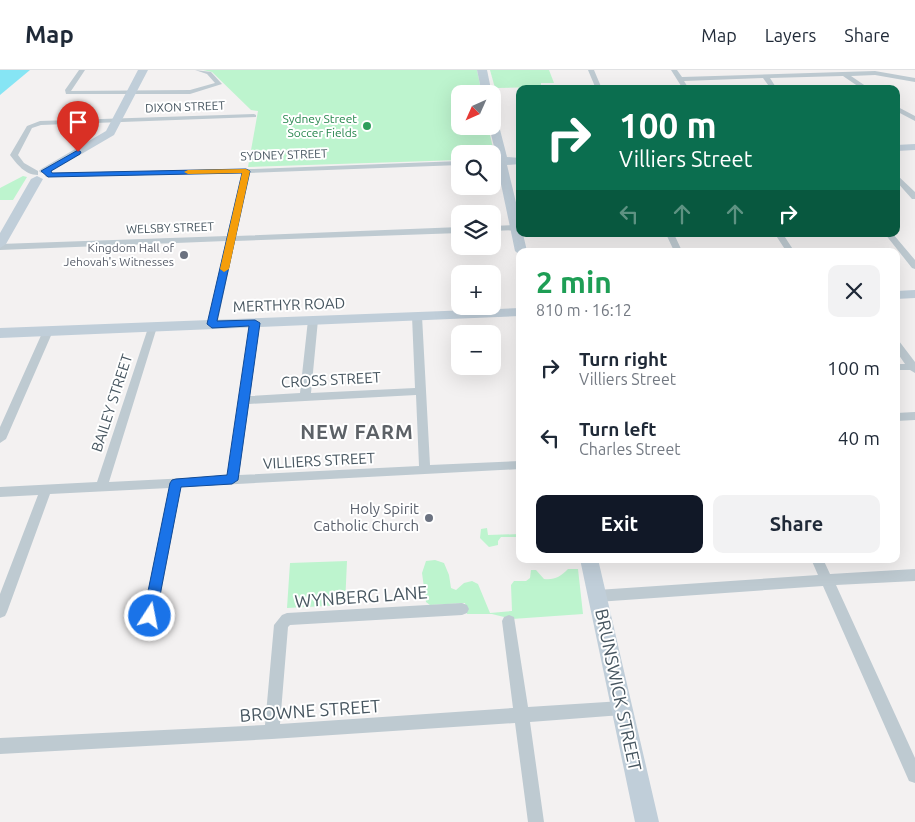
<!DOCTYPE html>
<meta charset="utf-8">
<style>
body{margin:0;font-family:Ubuntu,sans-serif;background:#f2f2f3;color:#1f2937;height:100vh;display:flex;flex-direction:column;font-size:19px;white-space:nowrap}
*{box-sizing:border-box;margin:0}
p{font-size:16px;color:#747a83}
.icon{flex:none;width:28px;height:28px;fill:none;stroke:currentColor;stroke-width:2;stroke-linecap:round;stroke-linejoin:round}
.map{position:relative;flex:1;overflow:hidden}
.panel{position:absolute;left:516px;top:178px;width:384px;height:315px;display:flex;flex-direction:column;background:#fff;border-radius:10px;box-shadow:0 5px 20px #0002}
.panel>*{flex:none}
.hud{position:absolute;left:516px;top:15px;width:384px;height:152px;border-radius:10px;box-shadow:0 5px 20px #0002;background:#0b6e4f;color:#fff;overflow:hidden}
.needle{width:32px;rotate:225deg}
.controls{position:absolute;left:451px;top:15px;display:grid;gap:10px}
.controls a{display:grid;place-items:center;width:50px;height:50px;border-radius:10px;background:#fff;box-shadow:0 5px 20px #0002;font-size:25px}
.pin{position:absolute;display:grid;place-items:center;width:42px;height:42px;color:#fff;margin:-51px -21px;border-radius:50% 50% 50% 0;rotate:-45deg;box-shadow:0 0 5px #0007}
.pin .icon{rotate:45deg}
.me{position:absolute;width:55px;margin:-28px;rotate:11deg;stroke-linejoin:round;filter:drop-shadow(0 0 4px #0008)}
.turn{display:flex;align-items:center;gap:18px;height:105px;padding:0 20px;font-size:22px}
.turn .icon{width:65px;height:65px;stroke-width:2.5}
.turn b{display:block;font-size:35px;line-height:42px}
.lanes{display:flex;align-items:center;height:48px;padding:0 20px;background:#0003;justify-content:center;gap:25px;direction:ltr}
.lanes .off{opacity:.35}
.round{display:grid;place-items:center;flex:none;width:52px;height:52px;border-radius:10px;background:#f2f2f3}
.head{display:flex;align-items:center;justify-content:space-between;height:85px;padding:0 20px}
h1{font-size:30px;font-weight:700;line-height:38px;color:#1e9e55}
.cta{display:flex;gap:10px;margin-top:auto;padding:10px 20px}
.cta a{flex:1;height:58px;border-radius:10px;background:#111827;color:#fff;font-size:20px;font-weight:700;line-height:58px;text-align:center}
.cta a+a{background:#f2f2f3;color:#1f2937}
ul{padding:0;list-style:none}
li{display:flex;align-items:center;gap:15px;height:70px;padding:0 20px}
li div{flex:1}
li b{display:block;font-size:19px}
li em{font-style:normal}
header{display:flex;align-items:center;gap:30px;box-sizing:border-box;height:70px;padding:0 25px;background:#fff;border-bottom:1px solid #e0e1e3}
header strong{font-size:24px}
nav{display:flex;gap:28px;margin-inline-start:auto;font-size:18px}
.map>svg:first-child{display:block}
.green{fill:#bdf4ce}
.water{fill:#86e5f4}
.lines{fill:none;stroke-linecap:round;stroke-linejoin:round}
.street{fill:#becad1;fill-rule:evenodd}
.secondary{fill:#c0ced9;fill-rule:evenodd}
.route{fill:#1a73e8;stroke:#114b97}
.slow{fill:#f59e0b}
.leisure-dot{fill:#2e9e5b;stroke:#fff;stroke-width:2}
.worship-dot{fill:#6b7280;stroke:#fff;stroke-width:2}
.labels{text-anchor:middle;stroke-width:4;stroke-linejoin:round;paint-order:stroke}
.far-street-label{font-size:12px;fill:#475660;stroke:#fff}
.far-leisure-label{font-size:12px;fill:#27864d;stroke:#fff;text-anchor:end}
.far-worship-label{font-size:12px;fill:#5b616d;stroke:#fff;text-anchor:end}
.street-label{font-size:15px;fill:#475660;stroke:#fff}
.worship-label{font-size:15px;fill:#5b616d;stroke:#fff;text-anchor:end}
.near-street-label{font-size:18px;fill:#475660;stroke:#fff}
.district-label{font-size:20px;font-weight:bold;letter-spacing:1px;fill:#5d6267;stroke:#fff}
</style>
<header>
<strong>Map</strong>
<nav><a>Map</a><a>Layers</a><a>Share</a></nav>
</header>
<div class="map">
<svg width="915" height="752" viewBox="0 0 915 752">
<rect width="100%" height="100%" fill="#f3f1f1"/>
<!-- green -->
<path class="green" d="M203,0h274l5,24h-22v32h28l7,31 -2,2 -1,-5h-32v6l-212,7 10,-56 -7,-1 -39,-38z
M490,0h59l5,13h-13v4l-46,1z
M23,106l4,1 -14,23h-13v-12z
M487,458l1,7 32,-1v8l-4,-5h-15l-3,4v4l-9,2 -9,-9 1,-9z
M435,490l9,3 5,12 2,13 5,2 8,-7 8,-2 6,3 12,29 22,-2 -1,-26 3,-4h12l4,-3 1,-8h5l8,9c11,1 16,-2 24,-10h10l5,45 -71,5 -20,-5h-25l-2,-11 -35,2 -4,-3 -4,-29 4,-12z
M347,491l-2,44 -58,3 3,-45z"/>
<!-- water -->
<path class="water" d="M0,0h30l-30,25z"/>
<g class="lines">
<!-- street -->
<path class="street" d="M79,0h6l-14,21 119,-1 25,-7 -8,-9 -12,-4 16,2 11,12 -32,10h-124l-1,-4z
M588,0h6l8,19h-6z
M671,0h6l5,7 193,-6 40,7v4l-40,-7 -24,1 19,13h-8l-19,-13 -73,2 7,11h-6l-8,-11 -79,3 5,8h-6z
M896,36l19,10v5l-19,-10z
M254,44l2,1v2l-215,8 -9,3 -14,27 6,8 14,8v4c-13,0 -21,-11 -28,-20l17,-29 13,-5z
M492,90h7l1,2 -8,2z
M460,91v4l-211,8 -13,63 224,-9v6l-225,8 -18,84 -5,3 -5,-3 19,-84 -226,9v-6l227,-8 15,-63 -196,4 -1,-2 4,-2 203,-4z
M896,104l19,18v7h-3l-16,-18z
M516,155l4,3 -1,2 -27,1v-5z
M666,164h8l8,17h-8z
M775,164h8l11,17h-8z
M885,164h8l22,26v9l-3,-1z
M417,243l5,3 8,149 90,-4v8l-339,18 -24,128 -2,4 -5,2 -5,-2 -2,-4 26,-127 -119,6 -43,118 -2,4 -5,2v-24l38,-99 -38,2v-10l97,-5 52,-157 3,-1 5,3 -48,155 118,-6 25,-155h6l2,2 -10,73 50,-3 8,-73 5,-3 5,3 -7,73 104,-5 -3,-72zM416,325l3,71 -180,9 10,-71z
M48,258l5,3 -47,108 -6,4v-16l43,-96z
M896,270l3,1 16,21v11l-5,-3h-14v-6h9l-9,-13z
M915,342v8l-19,1v-8z
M811,489h12l7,15 85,-5v12l-79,4 79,173v25l-6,-2 -86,-195 -226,16 -5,-2 -2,-4 2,-4 5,-2 221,-15z
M462,533l5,2 2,4 -2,4 -5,2 -172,10 -2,2 -8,97 233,-16 -11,-87 2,-4 5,-2 5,2 14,90 94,-6 5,2 2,5 -2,5 -5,2 -92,7 14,100h-16l-13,-99 -243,16 -272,15v-16l265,-13 9,-100 8,-10 5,-2z"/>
<!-- secondary -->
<path class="secondary" d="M138,0h10l-34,65 -65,38h-8l-2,-2 2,-2 65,-38z
M477,0h10l5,24h-10z
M492,45l5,3 10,39 13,1v6l-13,1 13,54v15h3l4,17h-7v4l-5,-4 -18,-86 3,-3 -3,-3 -8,-33h3z
M915,74v6l-19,1v-6z
M37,106l6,3 -37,65 -6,4v-15l31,-54z
M915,220v8l-19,1v-8z
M520,238v8l-520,22v-10z
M580,489h18l61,263h-24z"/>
</g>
<!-- route -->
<path class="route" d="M78,80l3,2 -1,2 -29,17 1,2 194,-4 4,2 -33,150 38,-1 5,3 -22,157 -6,4 -51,3 -25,129 -2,4 -4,2 -5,-2 -2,-4 27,-133 2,-3 4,-1 51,-4 22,-149 -37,2 -5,-4 35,-151 -194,4 -7,-6z"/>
<!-- slow -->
<path class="slow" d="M246,99l4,2 -21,98 -5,3 -4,-3 22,-96 -54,1 -4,-2 4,-2z"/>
<!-- markers -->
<circle class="leisure-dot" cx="367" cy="56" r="5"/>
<g class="worship-dot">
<circle cx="184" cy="185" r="5"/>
<circle cx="429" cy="448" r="5"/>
</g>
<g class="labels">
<!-- far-street labels -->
<g class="far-street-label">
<text transform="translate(185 37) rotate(-2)" y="4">DIXON STREET</text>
<text transform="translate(284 85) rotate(-2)" y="4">SYDNEY STREET</text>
<text transform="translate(170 158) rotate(-2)" y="4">WELSBY STREET</text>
</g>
<!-- far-leisure labels -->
<g class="far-leisure-label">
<text x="357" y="53">Sydney Street<tspan x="357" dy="14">Soccer Fields</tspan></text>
</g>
<!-- far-worship labels -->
<g class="far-worship-label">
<text x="174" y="182">Kingdom Hall of<tspan x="174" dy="14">Jehovah's Witnesses</tspan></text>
</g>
<!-- street labels -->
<g class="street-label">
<text transform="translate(289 235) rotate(-2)" y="5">MERTHYR ROAD</text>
<text transform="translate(331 310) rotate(-3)" y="5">CROSS STREET</text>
<text transform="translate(112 333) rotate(-72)" y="5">BAILEY STREET</text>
<text transform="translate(319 391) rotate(-3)" y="5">VILLIERS STREET</text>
</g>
<!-- worship labels -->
<g class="worship-label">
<text x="419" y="444">Holy Spirit<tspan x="419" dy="17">Catholic Church</tspan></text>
</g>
<!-- near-street labels -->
<g class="near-street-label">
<text transform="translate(361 527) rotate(-4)" y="6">WYNBERG LANE</text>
<text transform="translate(618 620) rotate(78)" y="6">BRUNSWICK STREET</text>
<text transform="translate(310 641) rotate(-4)" y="6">BROWNE STREET</text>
</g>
<!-- district labels -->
<g class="district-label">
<text x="357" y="369">NEW FARM</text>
</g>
</g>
</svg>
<div class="controls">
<a><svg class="needle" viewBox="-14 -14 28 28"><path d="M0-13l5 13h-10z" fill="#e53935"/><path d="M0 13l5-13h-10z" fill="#747a83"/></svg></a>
<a><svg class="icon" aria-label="search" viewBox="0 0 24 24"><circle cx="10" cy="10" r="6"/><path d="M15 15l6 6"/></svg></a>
<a><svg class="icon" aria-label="layers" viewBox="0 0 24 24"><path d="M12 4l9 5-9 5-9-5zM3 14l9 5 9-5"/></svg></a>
<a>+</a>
<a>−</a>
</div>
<div class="pin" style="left:78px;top:82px;background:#d93025"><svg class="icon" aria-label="arrive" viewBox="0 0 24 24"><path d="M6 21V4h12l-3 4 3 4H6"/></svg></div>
<svg class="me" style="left:150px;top:546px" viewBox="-20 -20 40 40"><circle r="17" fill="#1a73e8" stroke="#fff" stroke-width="3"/><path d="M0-11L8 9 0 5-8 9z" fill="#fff"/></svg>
<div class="hud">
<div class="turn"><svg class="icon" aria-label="right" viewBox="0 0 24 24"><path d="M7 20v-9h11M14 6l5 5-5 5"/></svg><div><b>100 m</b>Villiers Street</div></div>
<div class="lanes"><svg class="icon off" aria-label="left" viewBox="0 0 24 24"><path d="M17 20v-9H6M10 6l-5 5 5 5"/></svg><svg class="icon off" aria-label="ahead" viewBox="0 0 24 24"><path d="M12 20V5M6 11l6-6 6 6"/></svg><svg class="icon off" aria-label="ahead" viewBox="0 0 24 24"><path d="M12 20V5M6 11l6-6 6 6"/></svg><svg class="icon" aria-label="right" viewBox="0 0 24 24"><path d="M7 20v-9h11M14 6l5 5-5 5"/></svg></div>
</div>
<section class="panel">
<div class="head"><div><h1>2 min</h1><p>810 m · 16:12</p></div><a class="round"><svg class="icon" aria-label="close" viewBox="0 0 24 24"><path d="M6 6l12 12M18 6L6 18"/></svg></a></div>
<ul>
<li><svg class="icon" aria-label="right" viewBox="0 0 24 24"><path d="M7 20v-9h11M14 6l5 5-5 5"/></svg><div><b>Turn right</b><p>Villiers Street</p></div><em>100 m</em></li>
<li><svg class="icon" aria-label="left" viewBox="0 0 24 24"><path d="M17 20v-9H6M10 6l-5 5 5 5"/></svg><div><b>Turn left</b><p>Charles Street</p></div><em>40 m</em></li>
</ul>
<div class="cta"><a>Exit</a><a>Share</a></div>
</section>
</div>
